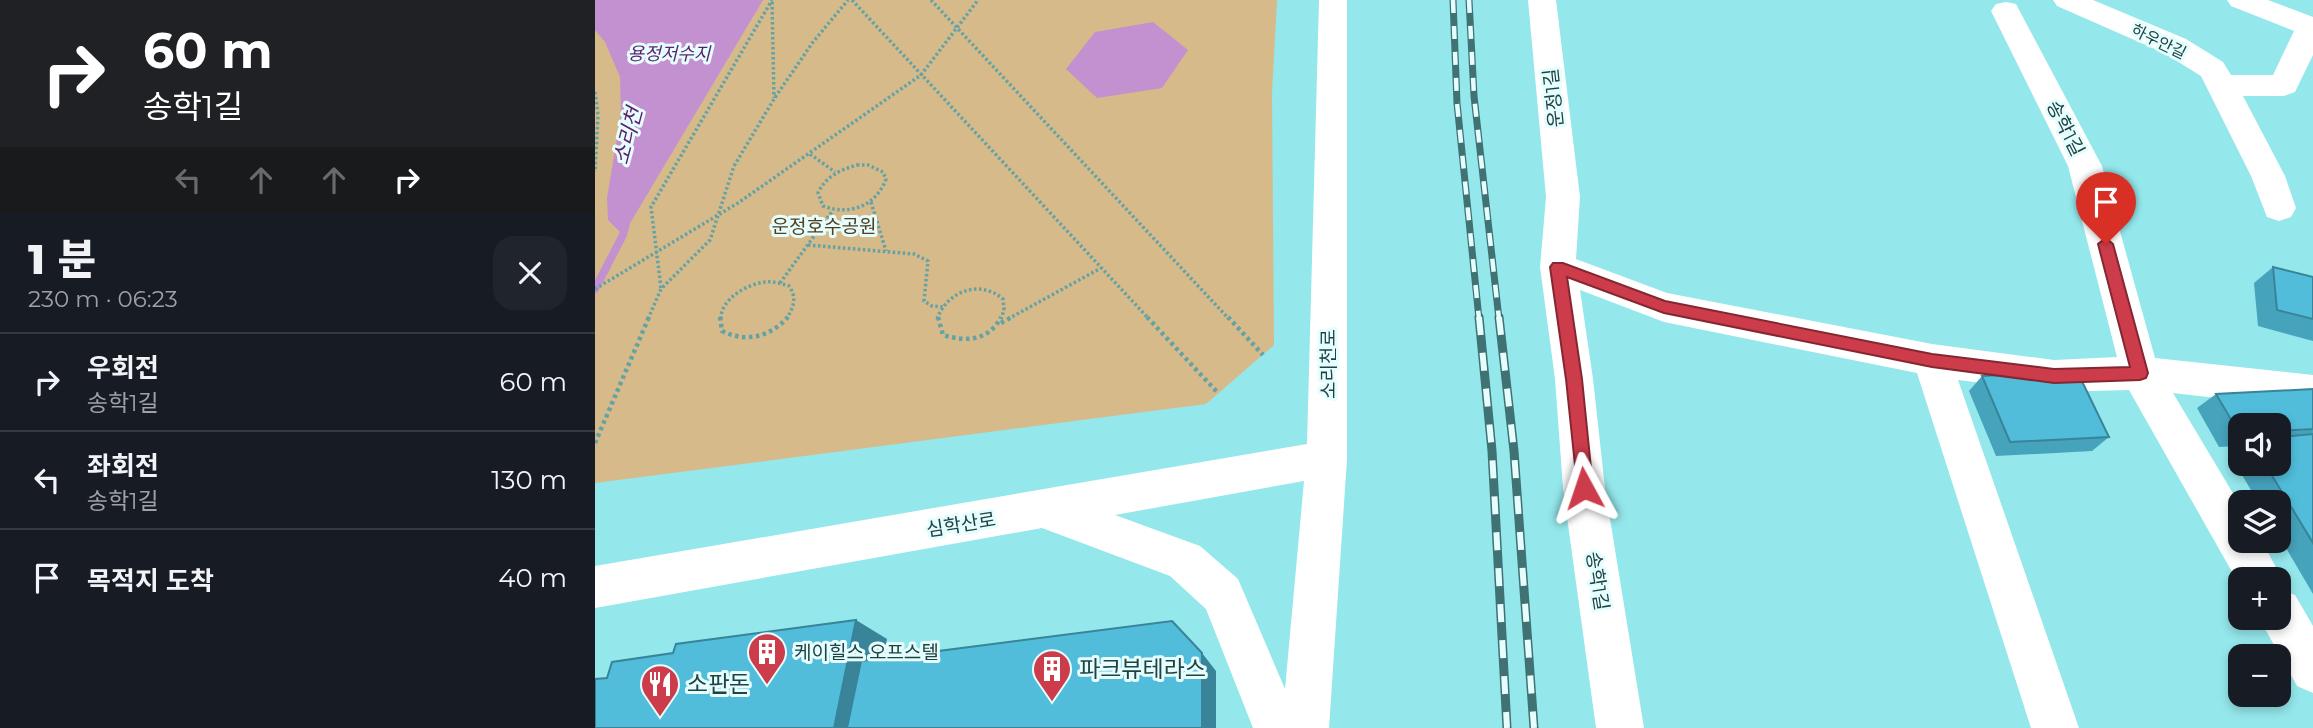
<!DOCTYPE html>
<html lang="ko">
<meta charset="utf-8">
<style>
body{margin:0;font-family:Montserrat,"Noto Sans KR",sans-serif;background:#20242c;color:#f1f3f6;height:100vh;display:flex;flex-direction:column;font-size:26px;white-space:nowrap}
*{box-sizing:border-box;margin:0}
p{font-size:23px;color:#9ea1a6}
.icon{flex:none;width:38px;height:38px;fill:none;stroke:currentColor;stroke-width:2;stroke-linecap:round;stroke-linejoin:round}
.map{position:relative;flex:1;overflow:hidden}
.sheet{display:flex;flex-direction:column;background:#171b24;width:595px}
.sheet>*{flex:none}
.hud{background:#202124;color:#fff;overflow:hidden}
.controls{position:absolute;left:1633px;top:413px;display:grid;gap:14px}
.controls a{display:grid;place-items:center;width:63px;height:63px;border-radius:14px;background:#171b24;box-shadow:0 4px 10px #0003;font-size:35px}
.pin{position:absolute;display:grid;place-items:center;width:60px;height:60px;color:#fff;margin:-72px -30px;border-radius:50% 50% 50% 0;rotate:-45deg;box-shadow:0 0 7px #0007}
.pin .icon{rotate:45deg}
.me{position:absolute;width:77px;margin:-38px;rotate:355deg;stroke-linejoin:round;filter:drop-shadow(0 0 5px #0008)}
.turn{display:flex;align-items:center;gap:24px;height:147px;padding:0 28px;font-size:32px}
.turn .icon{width:91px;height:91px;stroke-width:2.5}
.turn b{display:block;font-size:49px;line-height:60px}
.lanes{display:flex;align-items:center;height:66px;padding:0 28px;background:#0003;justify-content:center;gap:35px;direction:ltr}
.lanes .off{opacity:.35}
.round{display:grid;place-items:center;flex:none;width:74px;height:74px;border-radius:21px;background:#20242c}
.head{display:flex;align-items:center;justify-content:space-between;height:119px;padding:0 28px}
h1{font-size:42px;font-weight:800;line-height:52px}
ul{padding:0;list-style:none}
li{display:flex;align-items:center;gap:21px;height:98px;padding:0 28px;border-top:2px solid #363941}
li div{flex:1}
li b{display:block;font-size:26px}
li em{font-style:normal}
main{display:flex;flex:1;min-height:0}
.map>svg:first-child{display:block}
.green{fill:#d7ba8a}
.water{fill:#c390d0}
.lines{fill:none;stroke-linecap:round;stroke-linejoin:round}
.stream{stroke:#c390d0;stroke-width:8}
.path-far1{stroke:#63a2a5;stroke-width:3.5;stroke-dasharray:2.5 2.5;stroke-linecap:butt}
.path{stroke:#63a2a5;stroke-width:4.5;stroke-dasharray:3.5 3.5;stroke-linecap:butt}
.minor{fill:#fff;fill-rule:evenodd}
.rail-far1-casing{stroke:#407173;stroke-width:7}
.rail-casing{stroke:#407173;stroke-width:9}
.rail-far1{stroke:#e6fdfe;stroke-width:4.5;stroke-dasharray:13;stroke-linecap:butt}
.rail{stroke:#e6fdfe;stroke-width:6;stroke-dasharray:18;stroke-linecap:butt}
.wall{fill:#46a3bc;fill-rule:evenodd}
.shaded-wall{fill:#398499}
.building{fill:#51bddb;stroke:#398499;stroke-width:2}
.route{fill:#cc3c4b;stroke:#852731;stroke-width:2}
.labels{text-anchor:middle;stroke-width:6;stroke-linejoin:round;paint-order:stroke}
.far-street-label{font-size:16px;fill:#1f4243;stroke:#e6fdfe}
.far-water-label{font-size:18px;font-style:italic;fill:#5d1f6c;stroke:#e6fdfe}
.street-label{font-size:19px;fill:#1f4243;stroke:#e6fdfe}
.park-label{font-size:19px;fill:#513e1d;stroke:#e6fdfe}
.poi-label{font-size:19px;fill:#1f4243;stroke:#e6fdfe;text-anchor:start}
.water-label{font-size:21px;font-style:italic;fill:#5d1f6c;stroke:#e6fdfe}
.near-poi-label{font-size:23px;fill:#1f4243;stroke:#e6fdfe;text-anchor:start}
</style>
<main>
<section class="sheet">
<div class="hud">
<div class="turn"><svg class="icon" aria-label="right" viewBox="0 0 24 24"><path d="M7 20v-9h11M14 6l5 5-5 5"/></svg><div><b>60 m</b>송학1길</div></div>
<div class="lanes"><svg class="icon off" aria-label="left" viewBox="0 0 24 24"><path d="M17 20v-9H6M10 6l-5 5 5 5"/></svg><svg class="icon off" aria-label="ahead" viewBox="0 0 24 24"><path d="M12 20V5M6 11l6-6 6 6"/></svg><svg class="icon off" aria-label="ahead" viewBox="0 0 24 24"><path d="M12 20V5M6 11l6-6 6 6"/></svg><svg class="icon" aria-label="right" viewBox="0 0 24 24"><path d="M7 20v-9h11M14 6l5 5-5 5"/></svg></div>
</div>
<div class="head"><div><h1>1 분</h1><p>230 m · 06:23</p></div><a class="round"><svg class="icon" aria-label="close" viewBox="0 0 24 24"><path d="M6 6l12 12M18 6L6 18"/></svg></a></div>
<ul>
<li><svg class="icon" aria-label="right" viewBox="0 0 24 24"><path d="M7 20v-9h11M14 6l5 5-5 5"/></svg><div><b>우회전</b><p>송학1길</p></div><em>60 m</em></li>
<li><svg class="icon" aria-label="left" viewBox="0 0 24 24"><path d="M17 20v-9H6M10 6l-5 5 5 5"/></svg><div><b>좌회전</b><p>송학1길</p></div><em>130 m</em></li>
<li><svg class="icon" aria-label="arrive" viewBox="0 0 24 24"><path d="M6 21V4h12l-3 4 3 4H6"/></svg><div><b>목적지 도착</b></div><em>40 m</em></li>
</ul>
</section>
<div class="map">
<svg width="1718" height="728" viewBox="0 0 1718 728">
<rect width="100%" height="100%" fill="#94e7eb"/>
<!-- green -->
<path class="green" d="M0,0h682l-5,93 2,252 -68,59 -611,79z"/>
<!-- water -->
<path class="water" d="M0,0h168l-140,235 -15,-15 -1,-22 14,-84 -1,-37 -15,-35 -10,-12z
M558,22l35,28 -26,38 -65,10 -31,-29 29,-37z"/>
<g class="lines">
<!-- stream -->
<path class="stream" d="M0,289l28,-54 3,-12"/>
<!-- path-far1 -->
<path class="path-far1" d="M257,0l297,319
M336,0l298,319
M177,2l2,96
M0,92l3,23 -3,57
M215,154l25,18
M262,165h11l15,7 3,7c-10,27 -36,37 -63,27l-5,-13c8,-17 22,-23 39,-28z
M276,202l15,49
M213,245l106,9 14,7 -4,40 8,5 11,1
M185,283l53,-73
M66,288l-10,-81 121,-207
M0,289l143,-86 183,-128 57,-75
M53,319l13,-30 49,-49 24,-74 40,-67 39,-57 35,-42
M126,319c-1,-20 28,-36 45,-37 8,-1 16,2 23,4 8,11 5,22 -3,33
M342,319c10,-28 43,-40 66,-20l1,11 -3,9
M413,319l93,-51"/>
<!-- path -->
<path class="path" d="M125,317l2,14c24,12 48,6 66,-14
M343,317l5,18c23,7 46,6 58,-18
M552,317l71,76
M633,317l35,38
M406,323l11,-6
M0,443l54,-126"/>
<!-- minor -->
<path class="minor" d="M724,0h28v459l-18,269h-76l-47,-119 -36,-33 -128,-48 -447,80v-42l712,-122zM709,481l-19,208 -47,-110 -38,-33 -85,-31z
M933,0h28l24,197 -4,62 91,34 265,51 122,16 63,-3 -49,-191 -77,-155 5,-7 10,-2 10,2 86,162 53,192 158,17v34l-140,-16 67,112v36h22l20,38 -3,8v-8h-39v7l-111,-196 -75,2 -96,-12 121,348h-48l-114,-355 -253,-51 -84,-32 13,89 12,109 39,240h-48l-33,-240 -8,-109 -15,-112 6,-70z
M1458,0h40l93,39 37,23 8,13h42l21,-44 -63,-25 -4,-6h41l45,17v38l-18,37 -11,4h-41l42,80 11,32 -5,9 -12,4 -12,-4 -16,-41 -50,-100 -37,-23 -107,-47z
M1684,589l16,6 18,31v67l-16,-7 -38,-68h20z"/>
<defs>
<path id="rail-far1" d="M858,0l4,103 22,216
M874,0l5,96 25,223"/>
<path id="rail" d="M884,317l13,134 15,277
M904,317l15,134 20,277"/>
</defs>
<!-- rail-far1 casing -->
<use href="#rail-far1" class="rail-far1-casing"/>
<!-- rail casing -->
<use href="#rail" class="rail-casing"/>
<!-- rail-far1 -->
<use href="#rail-far1" class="rail-far1"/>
<!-- rail -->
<use href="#rail" class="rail"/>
</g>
<!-- wall -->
<path class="wall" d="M1678,267l40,10v64l-55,-15 -4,-43z
M1387,376l127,61 -17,14 -96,5 -27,-65z
M1718,389v205l-34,-58v-34h-21l-29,-49 10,-7 -20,1 -22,-39 19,-14zM1645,425h39v39h-39z"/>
<!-- shaded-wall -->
<path class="shaded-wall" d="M261,620l31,19 -16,89h-37z
M607,653l14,18v57h-14z"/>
<!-- building -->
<path class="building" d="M1678,267l40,10v42l-36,-9z
M1482,371l32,66 -99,5 -28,-66z
M1718,389v40l-34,2v-6h-39v8h-1l-23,-39z
M1718,434v109l-48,-79h14v-27z
M261,620l-22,108h-239v-49l12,-1 5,-16 61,-9 3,-9z
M577,621l30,32v75h-355l14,-67z"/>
<!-- route -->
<path class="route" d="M1511,238l7,6 35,129 -2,5 -6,2 -86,3 -122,-16 -268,-54 -97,-36 15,102 11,109 -3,6 -6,2 -6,-2 -12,-115 -16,-112 3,-4h10l102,38 267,53 122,15 76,-2 -32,-123z"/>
<!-- icons -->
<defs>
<symbol id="building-pin" viewBox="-11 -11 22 30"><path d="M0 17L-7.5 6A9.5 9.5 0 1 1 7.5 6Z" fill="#cc3c4b" stroke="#e6fdfe"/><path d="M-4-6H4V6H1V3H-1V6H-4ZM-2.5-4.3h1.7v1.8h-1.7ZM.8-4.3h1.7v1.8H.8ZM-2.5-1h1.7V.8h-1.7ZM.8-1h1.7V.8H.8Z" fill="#fff"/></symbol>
<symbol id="restaurant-pin" viewBox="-11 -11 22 30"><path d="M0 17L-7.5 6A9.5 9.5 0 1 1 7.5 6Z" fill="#cc3c4b" stroke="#e6fdfe"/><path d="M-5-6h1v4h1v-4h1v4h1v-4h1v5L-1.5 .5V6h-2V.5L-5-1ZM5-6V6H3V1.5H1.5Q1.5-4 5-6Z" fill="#fff"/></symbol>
</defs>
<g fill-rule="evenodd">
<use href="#building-pin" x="150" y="630" width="44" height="60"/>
<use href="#building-pin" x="435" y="647" width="44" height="60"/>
<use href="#restaurant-pin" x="43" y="662" width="44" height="60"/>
</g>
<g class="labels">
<!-- far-street labels -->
<g class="far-street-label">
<text transform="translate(1564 41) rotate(26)" y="6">하우안길</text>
</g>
<!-- far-water labels -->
<g class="far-water-label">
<text x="74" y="60">용정저수지</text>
</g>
<!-- street labels -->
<g class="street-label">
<text transform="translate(958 98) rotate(-96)" y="7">운정1길</text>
<text transform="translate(1471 128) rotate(63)" y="7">송학1길</text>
<text transform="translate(733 364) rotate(-90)" y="7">소리천로</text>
<text transform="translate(366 524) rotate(-9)" y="7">심학산로</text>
<text transform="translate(1003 581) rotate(81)" y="7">송학1길</text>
</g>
<!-- park labels -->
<g class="park-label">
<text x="229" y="233">운정호수공원</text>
</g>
<!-- poi labels -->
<g class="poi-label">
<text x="199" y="659">케이힐스 오프스텔</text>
</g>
<!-- water labels -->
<g class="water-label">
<text transform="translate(33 136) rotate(-75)" y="7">소리천</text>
</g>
<!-- near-poi labels -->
<g class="near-poi-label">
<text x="484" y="677">파크뷰테라스</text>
<text x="92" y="692">소판돈</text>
</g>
</g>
</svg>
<div class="controls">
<a><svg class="icon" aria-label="sound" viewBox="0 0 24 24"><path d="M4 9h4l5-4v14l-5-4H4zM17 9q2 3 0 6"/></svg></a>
<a><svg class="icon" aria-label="layers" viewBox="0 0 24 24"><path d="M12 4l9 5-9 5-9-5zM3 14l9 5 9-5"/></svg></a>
<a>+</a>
<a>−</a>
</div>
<div class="pin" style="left:1511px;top:244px;background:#d93025"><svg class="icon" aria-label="arrive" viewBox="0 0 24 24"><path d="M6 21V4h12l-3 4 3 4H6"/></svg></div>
<svg class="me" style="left:989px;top:488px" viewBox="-20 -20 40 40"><path d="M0-17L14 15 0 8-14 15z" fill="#cc3c4b" stroke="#fff" stroke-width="4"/></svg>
</div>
</main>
